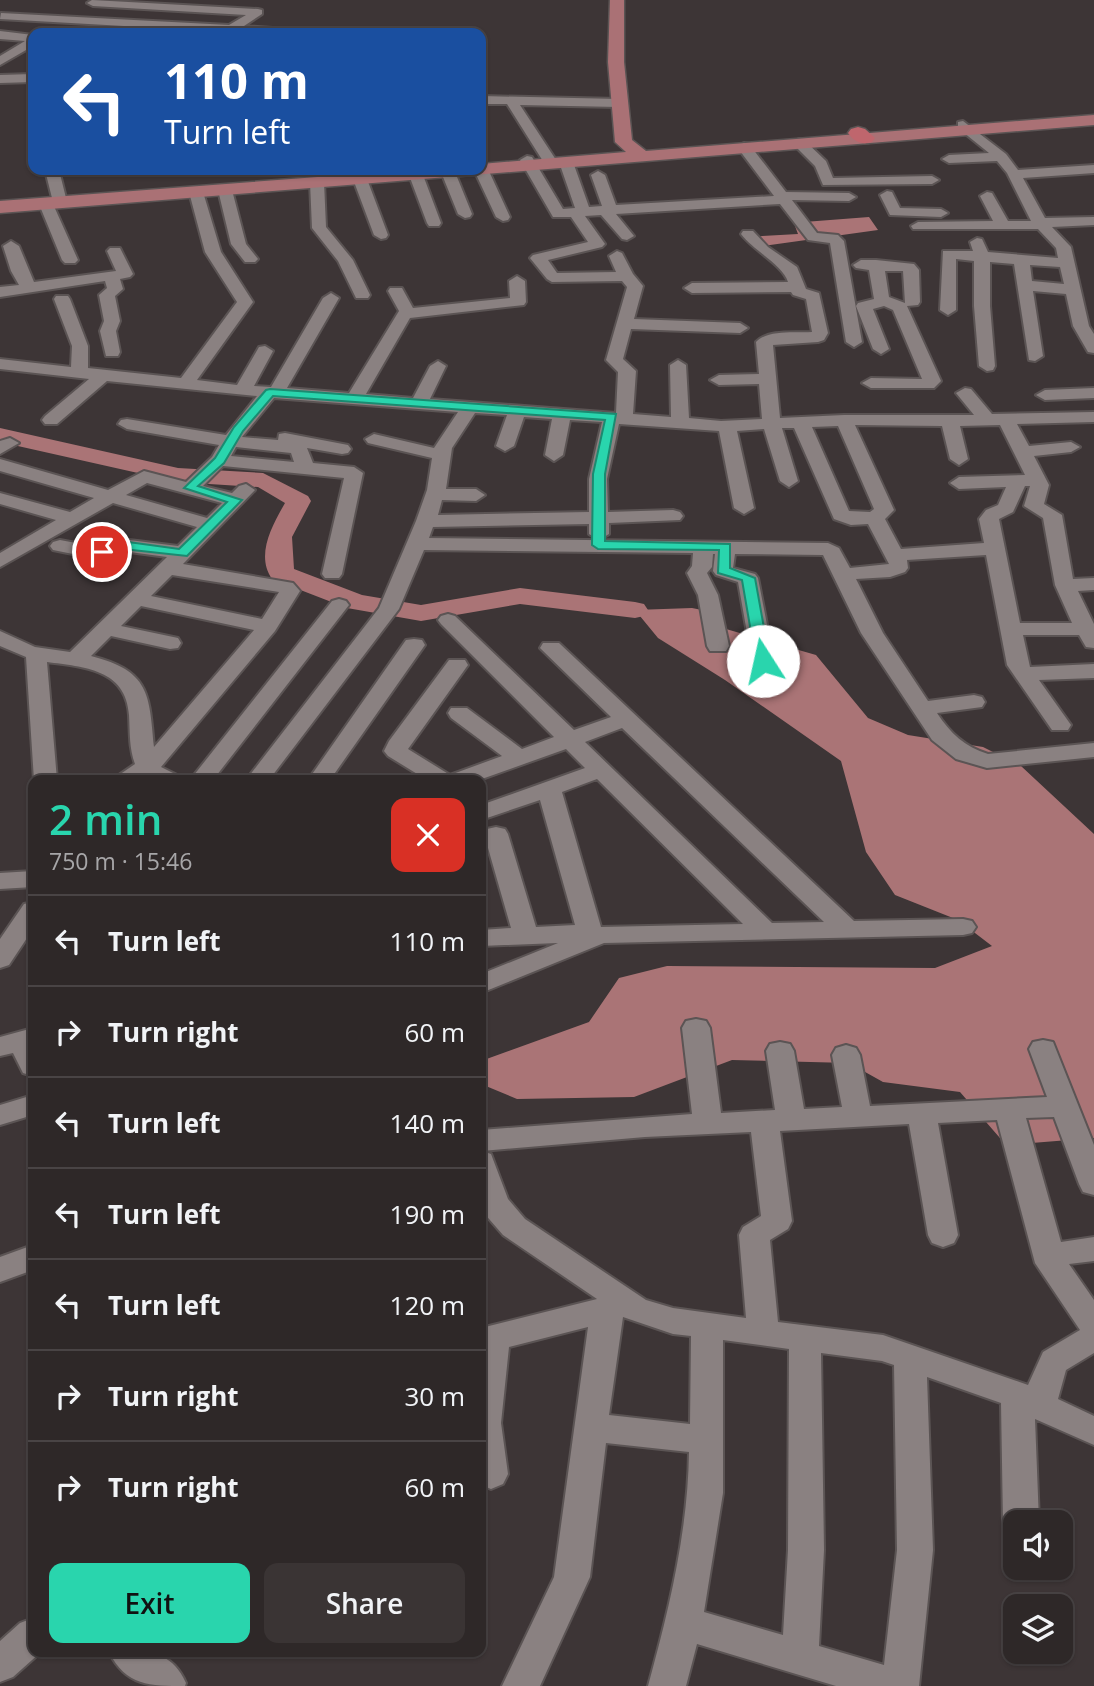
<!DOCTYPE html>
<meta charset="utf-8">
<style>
body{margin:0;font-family:"Open Sans",sans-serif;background:#3a3434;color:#f1f3f6;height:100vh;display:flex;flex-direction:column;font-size:26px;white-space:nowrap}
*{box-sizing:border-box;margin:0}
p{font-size:23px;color:#a7a6a8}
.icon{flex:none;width:38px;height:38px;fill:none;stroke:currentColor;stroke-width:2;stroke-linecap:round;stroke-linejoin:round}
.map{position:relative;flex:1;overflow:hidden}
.details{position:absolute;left:28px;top:775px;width:458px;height:882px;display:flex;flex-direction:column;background:#2e2828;border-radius:14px;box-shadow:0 2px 5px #0004,0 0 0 2px #494445}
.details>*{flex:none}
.hud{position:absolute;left:28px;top:28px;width:458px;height:147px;border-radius:14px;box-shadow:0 2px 5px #0004,0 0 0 2px #494445;background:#1a4fa0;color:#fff;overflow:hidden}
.fabs{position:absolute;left:1003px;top:1510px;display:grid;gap:14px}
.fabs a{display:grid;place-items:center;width:70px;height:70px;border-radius:14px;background:#2e2828;box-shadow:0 2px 5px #0004,0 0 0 2px #494445;font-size:35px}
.pin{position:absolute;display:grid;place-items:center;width:60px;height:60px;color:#fff;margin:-30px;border:4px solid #fff;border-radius:50%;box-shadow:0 2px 7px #0007}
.me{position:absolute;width:77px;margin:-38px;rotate:350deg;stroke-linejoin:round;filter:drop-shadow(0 0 5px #0008)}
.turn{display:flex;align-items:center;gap:24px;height:147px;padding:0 21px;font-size:32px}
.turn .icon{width:91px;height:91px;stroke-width:2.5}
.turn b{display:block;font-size:49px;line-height:60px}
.round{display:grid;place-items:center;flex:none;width:74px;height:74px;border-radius:14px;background:#3a3434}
.overview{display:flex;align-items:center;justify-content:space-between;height:119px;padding:0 21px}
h1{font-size:42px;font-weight:600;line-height:52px;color:#29d5ad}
.primary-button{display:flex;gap:14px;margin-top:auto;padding:14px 21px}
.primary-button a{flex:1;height:80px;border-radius:14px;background:#29d5ad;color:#111;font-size:28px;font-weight:600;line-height:80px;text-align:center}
.primary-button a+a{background:#3a3434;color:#f1f3f6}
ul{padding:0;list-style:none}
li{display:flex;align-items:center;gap:21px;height:91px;padding:0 21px;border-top:2px solid #494445}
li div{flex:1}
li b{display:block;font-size:26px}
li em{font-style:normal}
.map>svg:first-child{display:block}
.water{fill:#aa7476}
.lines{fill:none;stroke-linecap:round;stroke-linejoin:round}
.river{fill:#aa7476;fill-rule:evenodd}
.minor-casing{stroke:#5b5454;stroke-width:4}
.major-casing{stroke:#5b5454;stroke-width:3}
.highway-casing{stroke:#5b5454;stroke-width:3}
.minor{fill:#8a8181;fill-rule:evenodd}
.major{fill:#aa7175;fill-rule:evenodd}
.highway{fill:#bf666d;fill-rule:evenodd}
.route{fill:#29d5ad;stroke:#1b8a70;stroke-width:2}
</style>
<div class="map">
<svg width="1094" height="1686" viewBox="0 0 1094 1686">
<rect width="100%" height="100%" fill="#3d3536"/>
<!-- water -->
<path class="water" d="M869,217l9,13 -115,16 -15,-6 14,-4 36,-2 -3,-8 9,-4z
M692,608l25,5 9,16 90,26 52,63 40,17 75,12 38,19 73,68v304l-88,7 -46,-53 -77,-10 -34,-19 -117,-3 -98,37 -117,2 -36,-15v-23l108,-39 30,-44 48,-12 268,2 57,-22 -34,-26 -63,-25 -29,-43 -25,-91 -116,-81 -67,-42 -23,-28z"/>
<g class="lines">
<!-- river -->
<path class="river" d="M0,428l178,40 85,5 45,23 3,5 -19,36 2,32 68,26 59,10 99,-17 115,14 9,2 4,6 -4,6 -9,2 -115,-14 -99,17 -74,-13 -75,-29c-17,-24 1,-55 13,-76l-27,-16 -80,-5 -178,-40z"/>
<defs>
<path id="minor" d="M92,0l166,9 4,1v4l-18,12 44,3 6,3 -46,1 -248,-14 1,-6 228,12 17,-10 -153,-9 -6,-3z
M0,31l33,4v11l-33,19v-9l25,-15 -25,-2z
M33,74v8l-33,1v-8z
M481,96l138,3 6,4 -6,4 -99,-2 38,58 -7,4 -5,-1 -39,-62h-26z
M963,121l43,33 12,16 76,-5v8l-71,5 22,40 49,-1v8l-42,2 19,20 18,79 5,8v19l-6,-1 -15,-26 -7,-32 -33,-3 10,65 -8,5 -6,-1 -15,-96 -24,-2v44l5,60 -2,4 -6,1 -8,-5 -5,-60v-45l-18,-2v51l-8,5 -8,-5 3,-59h30l-3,-9 7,-4 5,1 6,13 70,6 -2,-10 -18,-19h-125l-2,-3 7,-4 75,-1 -13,-25 7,-4 5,1 16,28h23l-24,-48 -10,-12 -48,2 -7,-4 7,-4 40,-2 -31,-25v-6zM1030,265l30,2 4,17 -32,-3z
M799,139l5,1 22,21 7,17 99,-2 7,4 -7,4 -109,1 -8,-19 -23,-23z
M744,143l5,1 37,48 63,1 7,4 -7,4 -57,-1 25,33 21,2 6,6 18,101 -8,5 -8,-5 -16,-99 -22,-3 -28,-36 -164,10 18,22 -7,4 -5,-1 -21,-24 -16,1 20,28 -3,3 -54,13 9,13 59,-1 -7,-16 8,-5 5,2 11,21 10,12 -9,33 106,4 8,5 -8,5 -109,-4 -8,30 13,12 -3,43 38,3 -1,-52 8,-5 8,5 3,53 32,3 41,-2 -3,-35 -40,1 -9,-5 9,-5 40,-1 -3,-32c13,-13 38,-9 56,-10l-6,-33 -13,-4 -2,-3 -99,1 -8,-5 8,-5 96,-1c-5,-17 -34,-31 -47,-48l2,-3h10l15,16 29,20 9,22 13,4 9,40 -4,7 -6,2 -45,3 7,73 64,-3h130l-18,-22 9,-5 6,1 21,25 102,-2v10l-77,2 12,22 42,-4 9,5 -9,5 -37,4 15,29 -5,19 18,11 11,64 21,-1v12l-16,1 16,33v24l-8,-1 -7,-12h-56l7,32 64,-3v14l-55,2 32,45 -3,5h-16l-45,-65 -21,-110 -79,5 1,8 -3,4 -15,5 -34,2 27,54 45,68 46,-6 8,2 3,5 -3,5 -45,6c13,20 28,34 51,41l106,-11v14l-107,11 -31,-9 -24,-19 -71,-107 -38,-78 -88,-1 -2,14 22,6 3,4 16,83 -3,5h-16l-3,-5 -14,-79 -22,-7 -3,-4 2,-17h-2l-1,13 -5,6 11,22 11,51 -3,5h-16l-3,-5 -9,-51 -11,-22 5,-7 1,-13 -269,-3 -25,59 -130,171h-23l133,-172 37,-87 11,-31 5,-32 -64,-15 -3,-4 9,-5 60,14 24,-36 -184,-14 -32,39 36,3 1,-6 6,-1 63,12 3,4 -3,4 -6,1 -35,-6 6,15 41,4 9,6 -21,101 -3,4h-14l-3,-4 22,-96 -121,-12 -20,20 29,7 7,-7 7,-2 9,6 -72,74 110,19 7,8 -25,40 -114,136 16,8 3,5h-30l-5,-2 -3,2h-26l3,-5 16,-11c-6,-16 -5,-32 -6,-49 -3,-46 -45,-48 -82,-53l10,118h-23l-8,-123 -26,-11v-15l35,16 35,5 97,-95 -45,-6 -24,8 -45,-9 -3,-4 3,-4 7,-2 37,7 24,-8 57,7 19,-19 -84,-24 -113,64v-14l56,-33 -56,-16v-11l70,19 24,-14 -94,-27v-12l108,31 36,-19 42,11 26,-25 7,-12 -92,-16 -9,-5 3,-4 6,-1 99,16 31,-39 -150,-15 -50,43h-12l-3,-4 3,-4 44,-37 -89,-10v-10l71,8 1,-21 -18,-47 2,-3h12l2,3 18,47v22l93,10 56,-76 -32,-50 -16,-60 7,-4 7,4 18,60 32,50 -56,78 40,5 22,-38 6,-1 8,5 -19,35 17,1 52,-89 8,-5 8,5 -52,90 62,5 50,-82 -11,-20 2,-3h12l11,20 97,-10 -1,-17 8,-5 8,5 1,21 -2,3 -114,13 -44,76 47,4 17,-32 8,-5 8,5 -16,33 186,14 2,-41 -12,-12 21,-73 -5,-6 -70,1 -5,-3 -17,-21 3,-3 55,-13 -17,-25h-18l-33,-57 7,-4 5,1 31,52 12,-1 -16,-46 7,-4 7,4 16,45 13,-1 -11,-31 7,-4 7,4 11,30 158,-9 -37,-49zM475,413l32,2 -11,31 9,5 9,-5 10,-29 28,2 -7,36 9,6 9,-6 7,-35 32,2 -13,57v33l-151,3 4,-15 34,1 9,-6 -9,-6h-30l6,-41zM619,424l100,7 15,77 10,6 10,-6 -17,-77 27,-2 16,52 9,6 9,-6 -16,-53h12l40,91 17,6 17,-1 21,40 -39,4 -11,-20 -11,-5 -399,-5 4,-11 156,-3v10l10,6 10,-6v-11l71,-3 3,-4 -3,-4 -7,-2 -65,2 -1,-33zM855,425l87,1 8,33 9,6 9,-6 -8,-33 40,-1 25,50 -66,2 -9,6 9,6 47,-2 -8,18 -12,5 -7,9 5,24 -83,6 -16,-30 9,-9zM838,426l36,83 -4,3 -21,-1 -37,-84zM236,447l55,6 3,9 -63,-6zM147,483l75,20 -15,15 -81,-23zM1025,486h5l-6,20 19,12 12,67 17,38h-52l-21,-104 14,-7zM172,575l107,17 -17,27 -111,-23zM141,606l113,24 -100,117c-5,-53 -4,-76 -63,-91l20,-20 59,13 8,-1 3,-5 -3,-5 -57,-12z
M481,165l7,4 22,48 -2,3 -5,1 -7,-4 -22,-47h7z
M45,170h14l8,32 -2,3h-10l-2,-3z
M443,170l12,2 17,42 -2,3 -5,1 -7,-4 -17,-42z
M416,171l7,4 18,48 -2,3h-10l-2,-3 -18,-48z
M360,175l7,4 21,56 -2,3 -5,1 -7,-4 -21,-56z
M317,178l7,4 2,45 27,33 17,35 -2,3h-12l-18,-37 -26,-33 -2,-46z
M225,186l7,4 14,54 12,15 -3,3h-10l-14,-18 -13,-54z
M887,191l5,1 8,16 41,1 7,4 -7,4 -51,-2 -10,-20z
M46,200l7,4 25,56 -3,3h-10l-3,-3 -23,-56z
M11,241l8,5 15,36 82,-11 -9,-20 3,-3h10l13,26 -3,3 -10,2 3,10 -8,7 5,25 -4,10 4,21 -2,4h-12l-6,-25 4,-10 -5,-26 8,-7 -2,-7 -105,16v-10l19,-2 -8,-14 -8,-25z
M876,260l38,4 5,6 1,32 -2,3 -11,1 34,75 -7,7h-63l-9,-5 9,-5 51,1 -29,-69 -9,-4 -11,3 16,40 -8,5 -8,-5 -17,-43 2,-3 16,-4 -5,-29 -13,-2 -3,-3 8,-5zM885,271h18l2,32 -16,-6z
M1094,388v10l-49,2 -9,-5 9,-5z
M10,438l9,5 -19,11v-13z
M339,599l7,2 3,4 -136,175h-23l142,-179z
M448,614l7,2 119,114 37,-13 -71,-69 3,-5h16l295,278 109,-2 9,2 4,6 -4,6 -9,2 -359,8 -123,50v-19l77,-31 -77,3v-16l30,-2 -27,-94 3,-5 9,-2 9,2 3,5 28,93 39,-2 -35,-125 -59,20v-15l104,-37 -19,-19 -87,31h-52l-39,-24 -4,-5 5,-10 60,-81h16l3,5 -60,84 42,26 52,-19 -51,-38 -3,-5 3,-5h16l55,41 32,-12 -113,-113 -3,-4 3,-4zM622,728l202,194 -52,1 -187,-181zM597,779l146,145 -142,3 -39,-135z
M414,639l8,1 3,5 -95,135h-22l98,-140z
M33,871v16l-33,2v-16z
M33,902v27l-24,36 -9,3v-29l24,-35z
M696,1019l10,2 4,7 11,85 54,-3 -9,-59 4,-7 10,-2 10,2 4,7 10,58 38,-2 -10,-52 4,-7 10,-3 10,3 4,7 10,51 177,-9 -18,-48 4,-7 10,-2 10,2 41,103v50l-11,-3 -4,-8 -25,-67 -28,1 35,124 33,-5v24l-25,3 25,36v53l-28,17 -8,29 36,17v29l-59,-26 4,103h-24v13l-6,-2 -6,-11 -2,-119 -74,-26 6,173 -14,136h-83l-139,-42 -11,42h-38c21,-76 40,-155 41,-234l-83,-9 -16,134 -50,109h-38l52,-109 34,-250 -79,20 -8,76 7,51 -5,10 -12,5 -10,-4v-157l116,-29 -94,-64 -20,-23 -2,-82 211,-16 -10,-86 4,-7zM997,1120l38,143 45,67 -37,22 -15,33 -145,-50 -105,-13 -8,-82 18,-11 4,-8 -12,-90 129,-7 19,111 4,8 11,4 11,-4 4,-8 -20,-112zM751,1132l10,84 -18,11 -4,8 7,83 -73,-10 -27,-8 -121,-81 -17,-20 -17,-45 -9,-3 163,-14zM623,1317l50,17 18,2 -1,88 -81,-9zM723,1340l66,9 -1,201 -5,85 -79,-23 19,-119zM821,1353l61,8 12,4 3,185 -13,115 -65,-19 5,-96z
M33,1028v48l-10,-3 -10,-20 -13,3v-19z
M33,1095v20l-33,10v-20z
M33,1245v25l-33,12v-25z
M33,1618v34h8l-28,25 -13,5v-41l20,-18z
M109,1652c34,0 61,-5 77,31l-1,3c-35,0 -59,0 -76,-34z"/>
<path id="major" d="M610,0h14v62l8,78 14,11 448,-36v10l-1094,88v-12l411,-31h70v-6l145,-12 -11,-10 -7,-80z"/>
<path id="highway" d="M858,127l7,2 10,9 -3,4c-10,3 -18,0 -24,-9l3,-4z"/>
</defs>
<!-- minor casing -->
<use href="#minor" class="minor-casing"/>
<!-- major casing -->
<use href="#major" class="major-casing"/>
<!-- highway casing -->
<use href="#highway" class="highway-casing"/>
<!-- minor -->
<use href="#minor" class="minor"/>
<!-- major -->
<use href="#major" class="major"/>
<!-- highway -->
<use href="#highway" class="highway"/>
</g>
<!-- route -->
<path class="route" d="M270,389l346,25 -11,60v67l125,3v24l25,10 15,83 -7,4 -7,-4 -14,-81 -24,-7 1,-23 -121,-1 -6,-4 1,-71 12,-54 -332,-24 -30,35 -19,32 -26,23 44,14 -55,56 -64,-7 -16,6h-9v-5l23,-9 58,8 48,-47 -43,-14 31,-30 19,-31 32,-37z"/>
</svg>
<div class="fabs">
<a><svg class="icon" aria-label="sound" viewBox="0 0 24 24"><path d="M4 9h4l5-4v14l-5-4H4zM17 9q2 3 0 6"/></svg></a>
<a><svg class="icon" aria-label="layers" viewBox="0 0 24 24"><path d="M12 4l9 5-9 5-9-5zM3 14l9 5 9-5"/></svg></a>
</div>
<div class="pin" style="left:102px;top:552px;background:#d93025"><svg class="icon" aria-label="arrive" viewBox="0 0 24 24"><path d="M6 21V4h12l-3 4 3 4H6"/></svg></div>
<svg class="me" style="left:763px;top:661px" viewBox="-20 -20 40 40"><circle r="19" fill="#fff"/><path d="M0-13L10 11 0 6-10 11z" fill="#29d5ad"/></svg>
<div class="hud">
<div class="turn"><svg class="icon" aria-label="left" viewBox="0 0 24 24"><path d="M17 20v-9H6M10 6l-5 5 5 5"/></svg><div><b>110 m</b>Turn left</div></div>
</div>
<section class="details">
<div class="overview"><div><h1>2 min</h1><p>750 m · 15:46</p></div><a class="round" style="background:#d93025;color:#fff"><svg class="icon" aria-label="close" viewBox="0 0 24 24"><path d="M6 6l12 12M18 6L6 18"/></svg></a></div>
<ul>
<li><svg class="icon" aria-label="left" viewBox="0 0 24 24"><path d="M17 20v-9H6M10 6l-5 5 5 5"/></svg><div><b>Turn left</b></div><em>110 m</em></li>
<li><svg class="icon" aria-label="right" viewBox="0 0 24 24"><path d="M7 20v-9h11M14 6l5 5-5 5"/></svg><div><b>Turn right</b></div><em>60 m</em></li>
<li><svg class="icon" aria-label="left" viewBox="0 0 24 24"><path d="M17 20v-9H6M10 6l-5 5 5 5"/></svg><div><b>Turn left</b></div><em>140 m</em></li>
<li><svg class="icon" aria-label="left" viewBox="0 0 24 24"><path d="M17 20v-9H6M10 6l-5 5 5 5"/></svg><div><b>Turn left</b></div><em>190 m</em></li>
<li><svg class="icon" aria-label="left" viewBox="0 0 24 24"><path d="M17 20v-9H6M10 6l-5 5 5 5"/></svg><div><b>Turn left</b></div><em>120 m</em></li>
<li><svg class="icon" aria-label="right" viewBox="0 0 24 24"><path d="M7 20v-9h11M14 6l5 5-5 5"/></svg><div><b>Turn right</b></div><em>30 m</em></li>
<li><svg class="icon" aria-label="right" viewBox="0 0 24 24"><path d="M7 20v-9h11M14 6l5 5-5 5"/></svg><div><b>Turn right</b></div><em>60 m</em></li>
</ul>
<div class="primary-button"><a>Exit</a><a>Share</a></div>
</section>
</div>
